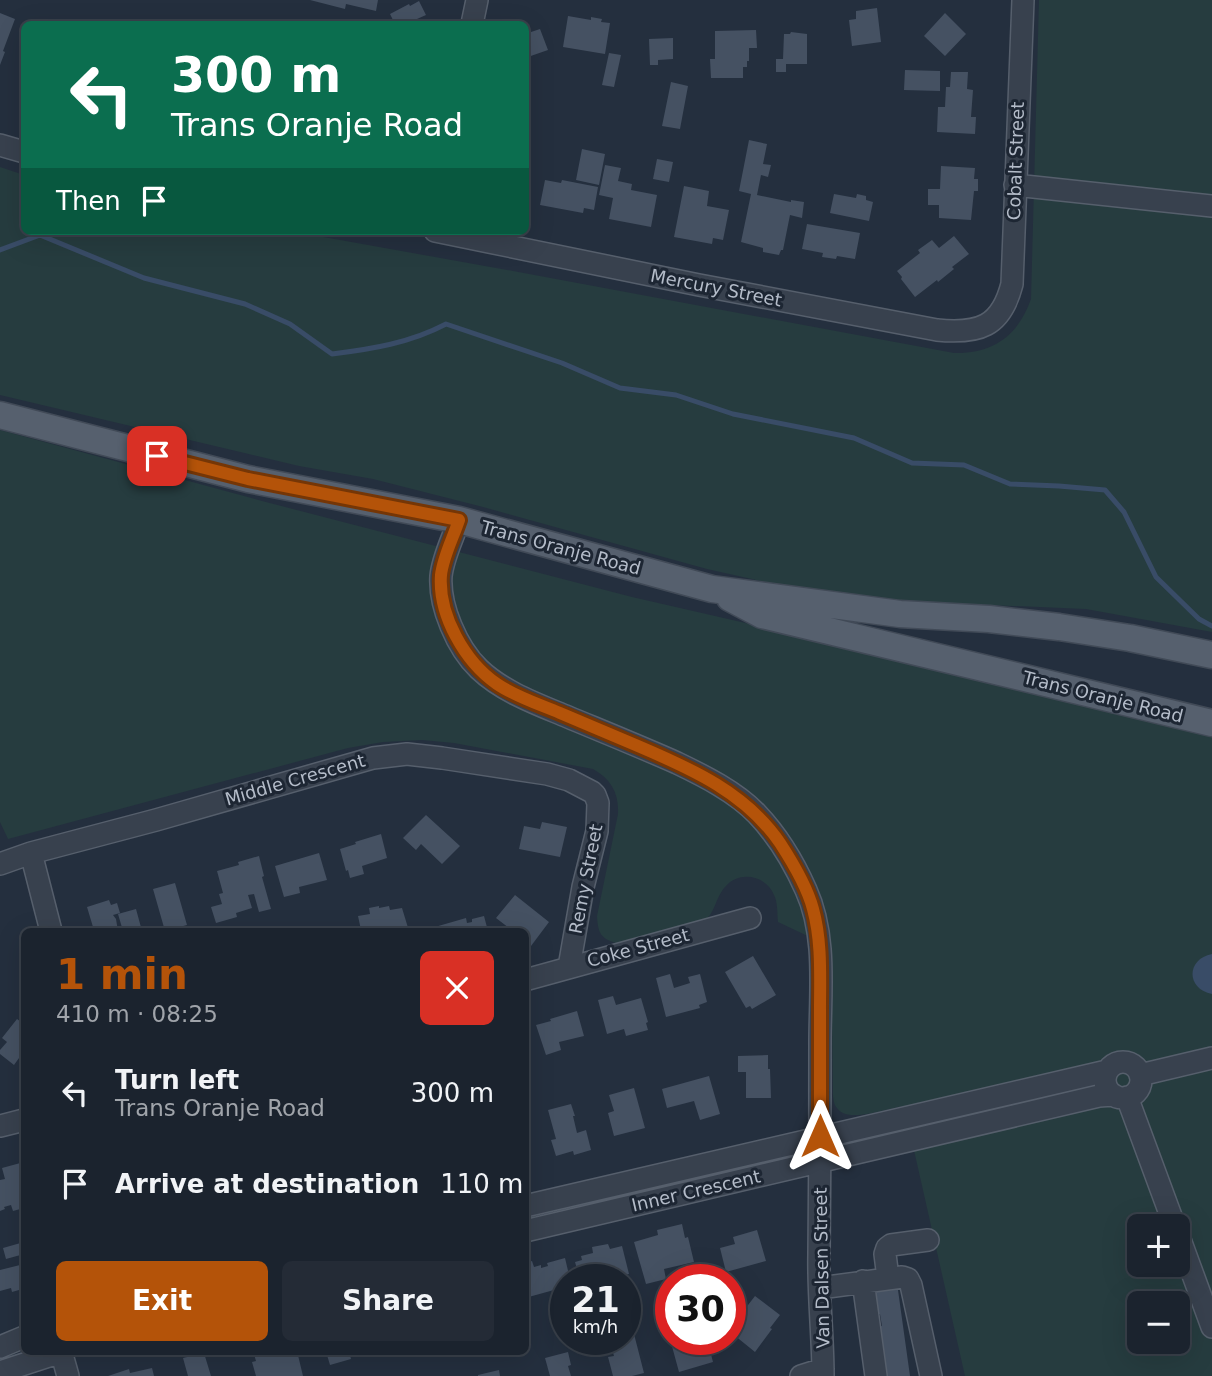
<!DOCTYPE html>
<meta charset="utf-8">
<style>
body{margin:0;font-family:"DejaVu Sans",sans-serif;background:#242b36;color:#f1f3f6;height:100vh;display:flex;flex-direction:column;font-size:26px;white-space:nowrap}
*{box-sizing:border-box;margin:0}
p{font-size:23px;color:#a0a4aa}
.icon{flex:none;width:38px;height:38px;fill:none;stroke:currentColor;stroke-width:2;stroke-linecap:round;stroke-linejoin:round}
.map{position:relative;flex:1;overflow:hidden}
.side{position:absolute;left:21px;top:928px;width:508px;height:427px;display:flex;flex-direction:column;background:#1b232e;border-radius:10px;box-shadow:0 7px 28px #0002,0 0 0 2px #39404a}
.side>*{flex:none}
.banner{position:absolute;left:21px;top:21px;width:508px;height:214px;border-radius:10px;box-shadow:0 7px 28px #0002,0 0 0 2px #39404a;background:#0b6e4f;color:#fff;overflow:hidden}
.fabs{position:absolute;left:1127px;top:1214px;display:grid;gap:14px}
.fabs a{display:grid;place-items:center;width:63px;height:63px;border-radius:10px;background:#1b232e;box-shadow:0 7px 28px #0002,0 0 0 2px #39404a;font-size:35px}
.speed{position:absolute;left:550px;top:1264px;display:flex;gap:14px;font-size:35px;font-weight:700;text-align:center}
.speed>*{display:grid;place-content:center;width:91px;height:91px;border-radius:50%;background:#1b232e;box-shadow:0 7px 28px #0002,0 0 0 2px #39404a;line-height:1}
.speed small{font-size:18px;font-weight:400}
.speed .limit{border:10px solid #d22;background:#fff;color:#111}
.pin{position:absolute;display:grid;place-items:center;width:60px;height:60px;color:#fff;margin:-30px;border-radius:14px;box-shadow:0 4px 10px #0006}
.me{position:absolute;width:77px;margin:-38px;rotate:0deg;stroke-linejoin:round;filter:drop-shadow(0 0 5px #0008)}
.turn{display:flex;align-items:center;gap:24px;height:147px;padding:0 35px;font-size:32px}
.turn .icon{width:91px;height:91px;stroke-width:2.5}
.turn b{display:block;font-size:49px;line-height:60px}
.then{display:flex;align-items:center;height:66px;padding:0 35px;background:#0003;gap:14px;font-size:26px}
.round{display:grid;place-items:center;flex:none;width:74px;height:74px;border-radius:10px;background:#242b36}
.head{display:flex;align-items:center;justify-content:space-between;height:119px;padding:0 35px}
h1{font-size:42px;font-weight:700;line-height:52px;color:#b45309}
.primary-button{display:flex;gap:14px;margin-top:auto;padding:14px 35px}
.primary-button a{flex:1;height:80px;border-radius:10px;background:#b45309;color:#fff;font-size:28px;font-weight:700;line-height:80px;text-align:center}
.primary-button a+a{background:#242b36;color:#f1f3f6}
ul{padding:0;list-style:none}
li{display:flex;align-items:center;gap:21px;height:91px;padding:0 35px}
li div{flex:1}
li b{display:block;font-size:26px}
li em{font-style:normal}
.map>svg:first-child{display:block}
.green{fill:#263c3f;fill-rule:evenodd}
.water{fill:#394c67}
.lines{fill:none;stroke-linecap:round;stroke-linejoin:round}
.stream{stroke:#394c67;stroke-width:5}
.building{fill:#455162}
.minor-casing{stroke:#565f6c;stroke-width:24}
.major-casing{stroke:#414a57;stroke-width:29}
.minor{stroke:#38414e;stroke-width:21}
.major{stroke:#56606e;stroke-width:26}
.route-casing{stroke:#753606;stroke-width:18}
.route{stroke:#b45309;stroke-width:12}
.labels{text-anchor:middle;stroke-width:6;stroke-linejoin:round;paint-order:stroke}
.street-label{font-size:18px;fill:#b4bcc9;stroke:#1d2633}
</style>
<div class="map">
<svg width="1212" height="1376" viewBox="0 0 1212 1376">
<rect width="100%" height="100%" fill="#242f3e"/>
<!-- green -->
<path class="green" d="M1039,0h173v632l-126,-23 -215,-9 -70,-10 -94,-21 -224,-62 -110,-28 -74,-13 -299,-71v-228l24,8v56h266l223,40 441,82c39,1 64,-17 77,-54z
M0,430l262,71 370,96 370,85 210,52v642h-247l-61,-270c-16,2 -57,18 -67,2 -3,-3 -3,-7 -4,-11l-2,-150 -53,-25c-1,-9 0,-19 -4,-27 -7,-19 -34,-25 -48,-9 -11,11 -10,27 -23,36 -7,4 -18,5 -26,7 -20,5 -39,10 -58,15 -18,-5 -21,-10 -22,-28l21,-102c1,-21 -7,-35 -25,-45l-139,-26 -32,-3 -39,2 -35,6 -340,91 -8,-17zM1139,1227h39v38h-39zM1139,1304h39v38h-39z"/>
<!-- water -->
<path class="water" d="M1212,954v40c-26,-5 -26,-35 0,-40z"/>
<g class="lines">
<!-- stream -->
<path class="stream" d="M0,250l40,-15 104,43 101,26 45,20 42,30c40,-5 78,-11 114,-30l116,39 58,25 56,7 57,19 121,24 58,25 52,2 46,19 49,2 46,4 19,22 32,65 43,42 13,7"/>
</g>
<!-- building -->
<path class="building" d="M310,0h68l-2,11 -30,-7 -1,5z
M419,1l7,14 -9,4 3,5h-25l-5,-10 19,-10 1,2z
M877,8l4,34 -29,4 -3,-26 7,-1v-8z
M0,13l15,6 -12,32 2,1 -5,13z
M945,13l21,21 -21,22 -21,-20z
M568,16l23,4v-3l11,2 -1,3 9,1 -5,31 -42,-7z
M540,29l8,21 -23,8v-24z
M756,30l1,18h-8v13h-2v6h-4v11h-32l-1,-19h5v-28z
M791,32l16,2v30h-21v8h-10v-13h7l1,-25h6z
M673,38v21l-15,1v5h-8l-1,-26z
M609,53l12,2 -7,32 -12,-2z
M905,70l35,1v20l-36,-1z
M951,72h17l-1,17 6,1 -2,27h5l-1,17 -38,-2 1,-25h7l1,-20h4z
M671,82l17,4 -8,43 -18,-3z
M749,140l18,4 -4,20 8,1 -3,12 -7,-2 -4,20 34,7v-2l13,2 -2,16 -12,-3 -7,35h-2l-2,5 -16,-3v-4l-22,-6 10,-48 -12,-3z
M582,149l23,5 -6,31 -23,-5z
M657,159l16,3 -4,20 -16,-3z
M605,165l16,3 -3,13 14,3 -1,6 26,5 -6,32 -42,-8 4,-21 -14,-3z
M941,166l34,2 -1,11h4v12h-4l-3,29 -32,-2v-13h-11v-16h12z
M545,180l16,3 1,-3 36,7 -4,23 -10,-2 -1,5 -43,-8z
M684,186l25,5 -2,15 22,4 -6,30 -10,-2 -1,6 -38,-7z
M834,194l22,4 1,-4 9,2v4l7,2 -4,19 -39,-8z
M807,224l53,9 -5,26 -18,-3 -1,3 -14,-2 1,-4 -21,-4z
M954,236l15,18 -17,13 2,2 -16,13 -1,-2 -22,17 -14,-18 1,-2 -5,-6 23,-18 -2,-3 14,-10 7,8z
M426,815l34,31 -18,18 -21,-20 -5,6 -13,-12z
M542,822l25,5 -7,30 -41,-8 5,-23 16,3z
M381,834l6,24 -25,8 2,8 -14,4 -2,-8 -2,1 -6,-22 16,-5 -1,-2z
M319,853l8,27 -28,7 1,6 -16,4 -9,-31z
M259,856l5,20 -2,1 9,32 -12,3 -5,-18 -6,1 4,13 -16,5 1,4 -21,6 -5,-16 11,-3 -3,-10 4,-1 -6,-22 22,-6 -1,-3z
M175,883l12,42 -22,6 -12,-42z
M515,895l34,27 -18,24 -6,-5v-10h-8l-6,-5 -2,2 -13,-10z
M109,900l2,5 6,-2 3,10 -7,2 3,4 2,12h-27l-1,-3 3,-1 -6,-20z
M379,906v2l10,-2 1,4 12,-2 7,23h-19l-2,-5 -27,4 -3,-14 12,-2 -1,-6z
M136,909l6,22h-19l-5,-17z
M484,916l4,15h-67l45,-13 1,5 5,-1v-3z
M753,956l23,39 -24,14 -2,-3 -4,2 -21,-36z
M670,974l4,14 16,-5 -2,-6 12,-3 7,28 -8,3 1,3 -34,9 -10,-39z
M613,996l3,9 25,-7 7,24 -2,1 2,7 -22,6 -2,-7 -17,5 -9,-34z
M577,1011l7,25 -25,6 2,8 -15,5 -10,-30 15,-4 -1,-2z
M17,1019l7,5v27l-10,14 -14,-11v-4l7,-8 -5,-4z
M768,1055v14h2l1,29h-25v-26h-8v-16z
M709,1076l11,38 -20,6 -6,-19 -27,7 -5,-19z
M634,1088l11,40 -31,8 -6,-23 6,-2 -5,-16z
M571,1104l4,12h-2l4,17 9,-3 5,20 -17,5 -1,-4 -17,5 -5,-16 5,-1 -8,-29z
M24,1162v46l-11,3 -2,-6 -7,2 1,2 -5,2v-31l5,-1 -3,-11z
M682,1224l3,14 3,-1 6,25 -30,7 2,10 -20,5 -12,-42 24,-7 -1,-5z
M757,1230l9,31 -40,11 -6,-24 15,-4 -2,-7z
M24,1242v12l-18,5 -3,-11z
M608,1244l2,5 12,-3 7,28 -23,5h-20l-1,-4 -6,1 -4,-14 7,-2 -1,-4 12,-3 -1,-6z
M565,1258l5,21h-5v39l-4,1 -7,-29 -29,8v-35l7,-2 2,6 7,-2v3l7,-2 -1,-3z
M24,1264v21l-5,1v4l-7,2 -1,-4 -11,3v-21z
M897,1283l13,93h-28l-7,-49 7,-1 -2,-12h-3l-4,-28z
M755,1296l25,19 -10,13 2,1 -17,23 -21,-17 10,-13 -6,-4z
M633,1321l3,13h-2l10,39 -12,3h-19l-5,-19 6,-1 -5,-17h16v-16z
M670,1339h37l6,23 -34,10z
M253,1351h44l6,25h-47l-4,-14 4,-1z
M320,1351h29l2,8 -21,6 -3,-10 -5,1z
M568,1352l3,13 -3,1 3,10h-21l-5,-18z
M204,1353l7,23h-23l-5,-18z
M152,1368l2,8h-46l21,-7 1,4z
M499,1370l1,6h-22v-1z"/>
<g class="lines">
<defs>
<path id="minor" d="M472,24l5,-24
M0,145l24,7
M1015,185l197,21
M435,231l264,54 238,45c42,4 64,-3 75,-46l11,-284
M459,520c-6,18 -16,37 -18,56 -2,30 16,72 38,93 24,23 58,35 89,48 36,15 73,30 109,46 27,13 59,29 80,51 20,21 37,49 49,76 21,46 14,102 14,152 0,71 0,141 -1,212 -1,41 4,81 4,122
M31,853l20,78
M0,864l31,-11 125,-33 217,-62 34,-4 35,4 105,16 22,6 23,12 3,3 3,8 -1,28 -14,56 -14,80
M525,980l225,-62
M1105 1080a18 18 0 1 1 36 0a18 18 0 1 1-36 0Z
M1140,1075l72,-17
M1127,1097l48,130
M0,1126l24,-6
M525,1206l582,-135
M525,1231l574,-135 15,-1
M1178,1234l34,93
M888,1278l-3,-24 2,-6 4,-3 37,-5
M863,1281l13,95
M820,1288l82,-11 6,2 3,6 20,91
M0,1347l24,-10
M61,1351l7,25
M0,1372l64,-21
M801,1376l22,-7"/>
<path id="major" d="M0,415l248,64 211,41 253,69 188,25 89,5 70,8 71,11 82,17
M730,598l32,17 450,108"/>
</defs>
<!-- minor casing -->
<use href="#minor" class="minor-casing"/>
<!-- major casing -->
<use href="#major" class="major-casing"/>
<!-- minor -->
<use href="#minor" class="minor"/>
<!-- major -->
<use href="#major" class="major"/>
</g>
<g class="lines">
<defs>
<path id="route" d="M157,456l91,23 211,41c-6,18 -16,37 -18,55 -3,40 24,87 56,109 19,13 42,20 63,29 26,11 52,22 78,33 54,23 108,47 142,97 13,20 27,43 33,66 9,33 7,67 7,100 0,43 0,85 0,127"/>
</defs>
<!-- route casing -->
<use href="#route" class="route-casing"/>
<!-- route -->
<use href="#route" class="route"/>
</g>
<g class="labels">
<!-- street labels -->
<g class="street-label">
<text transform="translate(1016 161) rotate(-88)" y="6">Cobalt Street</text>
<text transform="translate(716 288) rotate(11)" y="6">Mercury Street</text>
<text transform="translate(561 548) rotate(15)" y="6">Trans Oranje Road</text>
<text transform="translate(1103 697) rotate(14)" y="6">Trans Oranje Road</text>
<text transform="translate(295 780) rotate(-16)" y="6">Middle Crescent</text>
<text transform="translate(586 879) rotate(-79)" y="6">Remy Street</text>
<text transform="translate(638 948) rotate(-15)" y="6">Coke Street</text>
<text transform="translate(696 1191) rotate(-13)" y="6">Inner Crescent</text>
<text transform="translate(822 1268) rotate(-91)" y="6">Van Dalsen Street</text>
</g>
</g>
</svg>
<div class="fabs">
<a>+</a>
<a>−</a>
</div>
<div class="speed"><div>21<small>km/h</small></div><div class="limit">30</div></div>
<div class="pin" style="left:157px;top:456px;background:#d93025"><svg class="icon" aria-label="arrive" viewBox="0 0 24 24"><path d="M6 21V4h12l-3 4 3 4H6"/></svg></div>
<svg class="me" style="left:820px;top:1136px" viewBox="-20 -20 40 40"><path d="M0-17L14 15 0 8-14 15z" fill="#b45309" stroke="#fff" stroke-width="4"/></svg>
<div class="banner">
<div class="turn"><svg class="icon" aria-label="left" viewBox="0 0 24 24"><path d="M17 20v-9H6M10 6l-5 5 5 5"/></svg><div><b>300 m</b>Trans Oranje Road</div></div>
<div class="then">Then<svg class="icon" aria-label="arrive" viewBox="0 0 24 24"><path d="M6 21V4h12l-3 4 3 4H6"/></svg></div>
</div>
<section class="side">
<div class="head"><div><h1>1 min</h1><p>410 m · 08:25</p></div><a class="round" style="background:#d93025;color:#fff"><svg class="icon" aria-label="close" viewBox="0 0 24 24"><path d="M6 6l12 12M18 6L6 18"/></svg></a></div>
<ul>
<li><svg class="icon" aria-label="left" viewBox="0 0 24 24"><path d="M17 20v-9H6M10 6l-5 5 5 5"/></svg><div><b>Turn left</b><p>Trans Oranje Road</p></div><em>300 m</em></li>
<li><svg class="icon" aria-label="arrive" viewBox="0 0 24 24"><path d="M6 21V4h12l-3 4 3 4H6"/></svg><div><b>Arrive at destination</b></div><em>110 m</em></li>
</ul>
<div class="primary-button"><a>Exit</a><a>Share</a></div>
</section>
</div>
